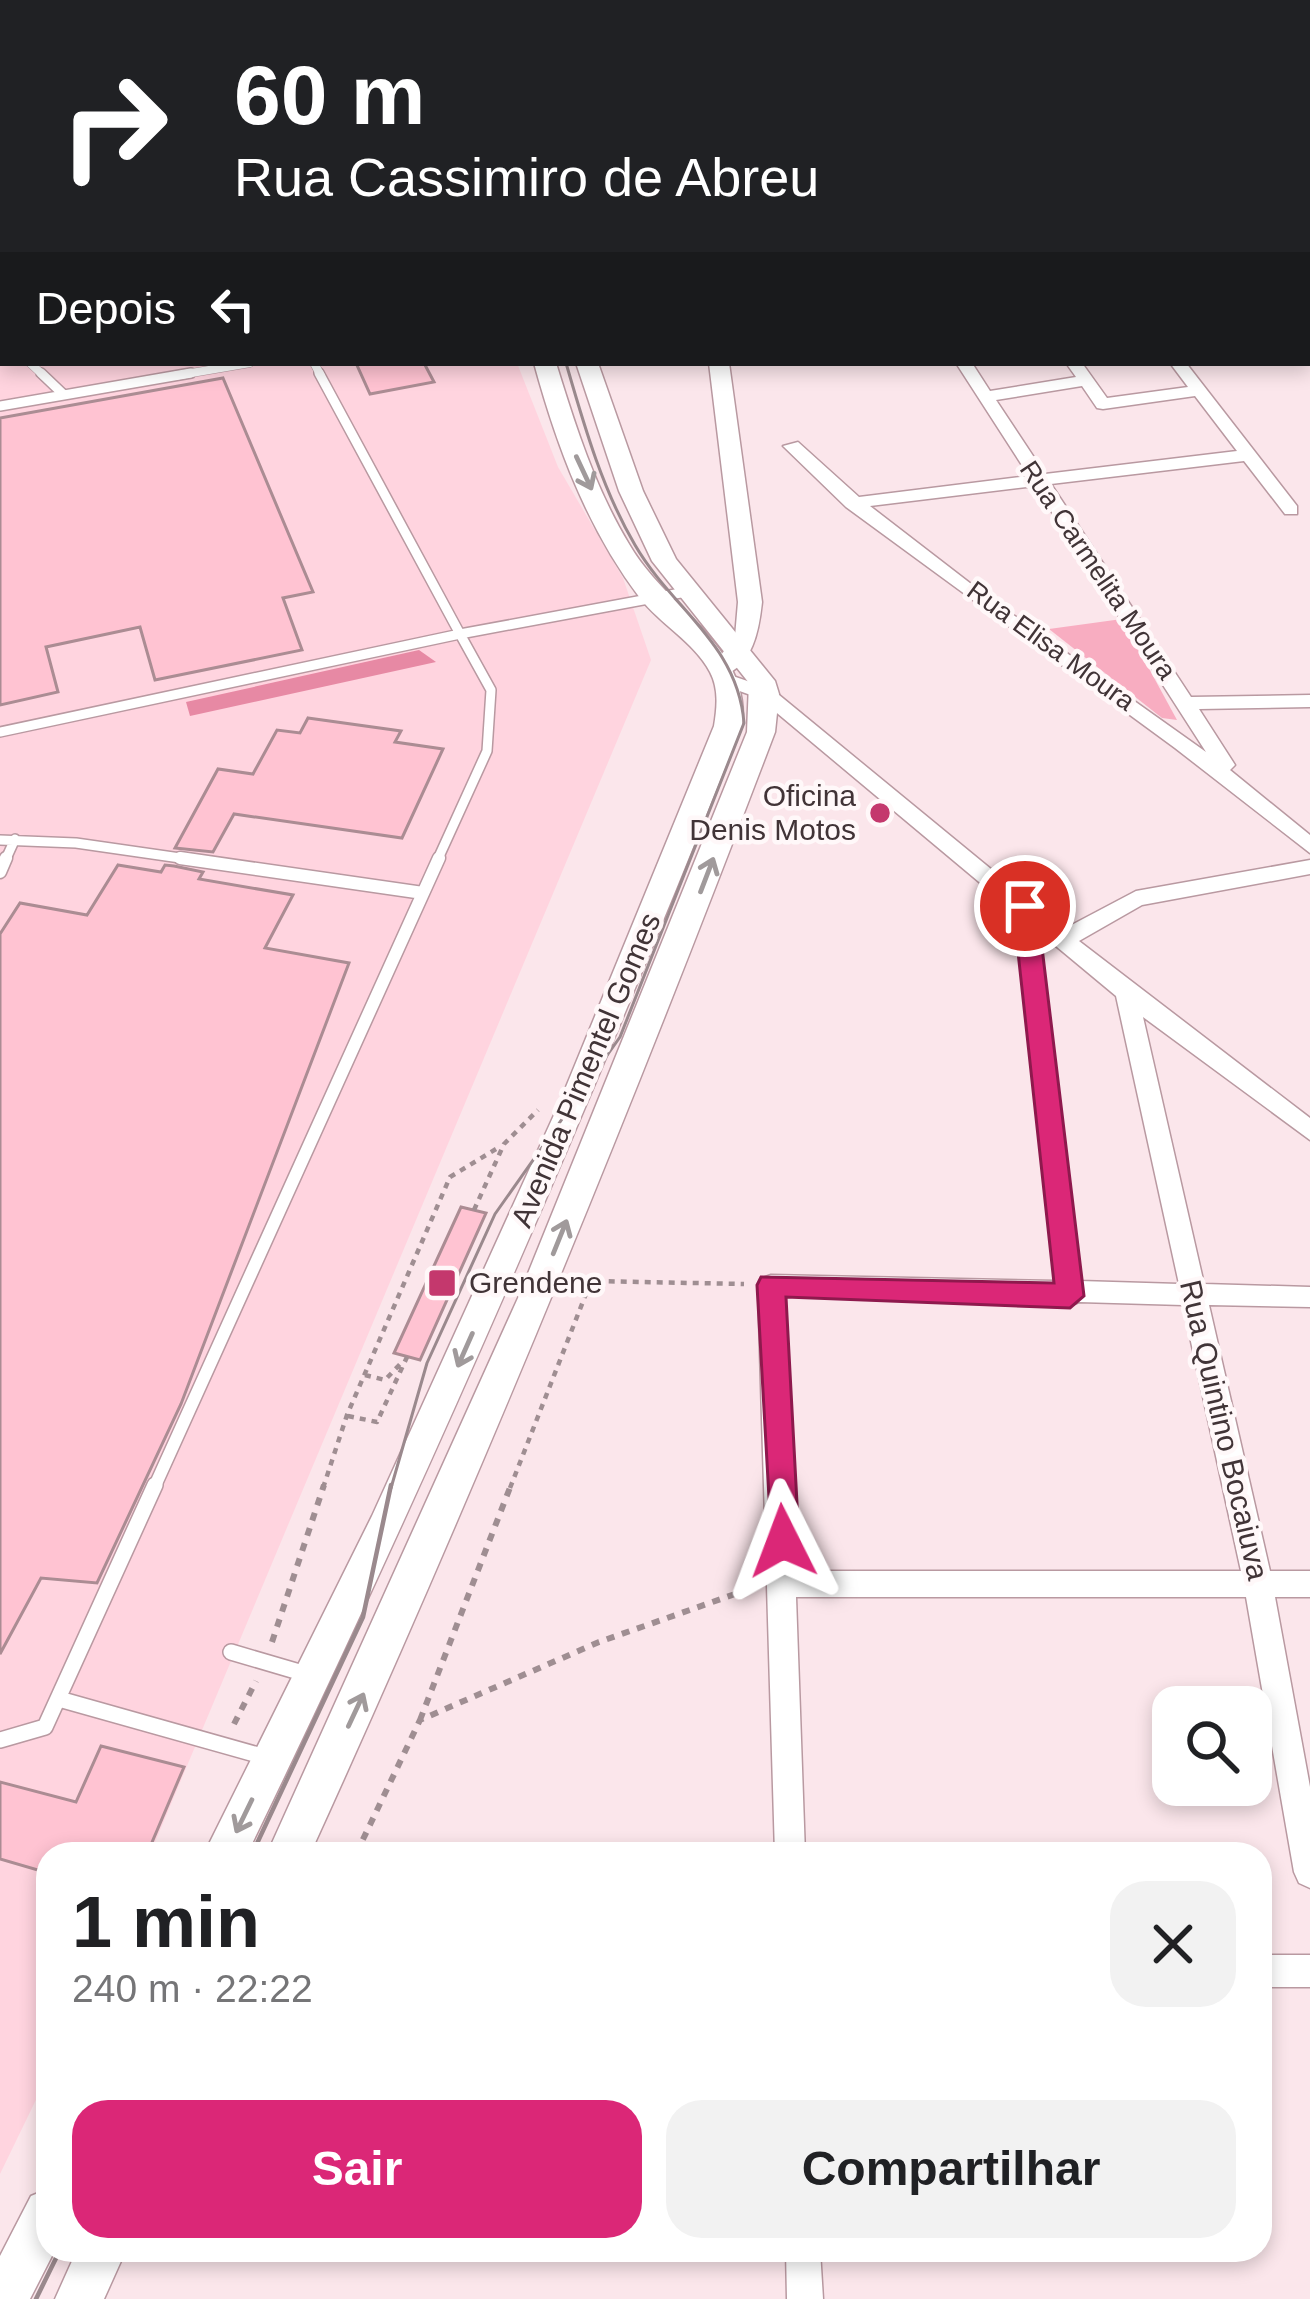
<!DOCTYPE html>
<html lang="pt">
<meta charset="utf-8">
<style>
body{margin:0;font-family:Arial,sans-serif;background:#f2f2f2;color:#202124;height:100vh;display:flex;flex-direction:column;font-size:45px;white-space:nowrap}
*{box-sizing:border-box;margin:0}
p{font-size:39px;color:#757577}
.icon{flex:none;width:66px;height:66px;fill:none;stroke:currentColor;stroke-width:2;stroke-linecap:round;stroke-linejoin:round}
.map{position:relative;flex:1;overflow:hidden}
.drawer{position:absolute;left:36px;top:1842px;width:1236px;height:420px;display:flex;flex-direction:column;background:#fff;border-radius:36px;box-shadow:0 6px 18px #0003}
.drawer>*{flex:none}
.top-card{position:absolute;left:0px;top:0px;width:1311px;height:366px;box-shadow:0 6px 18px #0003;background:#202124;color:#fff;overflow:hidden}
.buttons{position:absolute;left:1152px;top:1686px;display:grid;gap:24px}
.buttons a{display:grid;place-items:center;width:120px;height:120px;border-radius:24px;background:#fff;box-shadow:0 6px 18px #0003;font-size:60px}
.pin{position:absolute;display:grid;place-items:center;width:102px;height:102px;color:#fff;margin:-51px;border:6px solid #fff;border-radius:50%;box-shadow:0 3px 12px #0007}
.me{position:absolute;width:132px;margin:-66px;rotate:357deg;stroke-linejoin:round;filter:drop-shadow(0 0 9px #0008)}
.turn{display:flex;align-items:center;gap:42px;height:252px;padding:0 36px;font-size:54px}
.turn .icon{width:156px;height:156px;stroke-width:2.5}
.turn b{display:block;font-size:84px;line-height:102px}
.then{display:flex;align-items:center;height:114px;padding:0 36px;background:#0003;gap:24px;font-size:45px}
.round{display:grid;place-items:center;flex:none;width:126px;height:126px;border-radius:36px;background:#f2f2f2}
.summary{display:flex;align-items:center;justify-content:space-between;height:204px;padding:0 36px}
h1{font-size:72px;font-weight:800;line-height:90px}
.button{display:flex;gap:24px;margin-top:auto;padding:24px 36px}
.button a{flex:1;height:138px;border-radius:36px;background:#db2777;color:#fff;font-size:48px;font-weight:800;line-height:138px;text-align:center}
.button a+a{background:#f2f2f2;color:#202124}
.map>svg:first-child{display:block}
.built{fill:#ffd4df}
.green{fill:#f8adc1}
.forest{fill:#e789a4}
.lines{fill:none;stroke-linecap:round;stroke-linejoin:round}
.stream{stroke:#a76377;stroke-width:6}
.building{fill:#ffc3d2;stroke:#ab8c93;stroke-width:3}
.service-far3-casing{stroke:#b999a1;stroke-width:9}
.service-far2-casing{stroke:#b999a1;stroke-width:12}
.service-far1-casing{stroke:#b999a1;stroke-width:15}
.service-casing{stroke:#b999a1;stroke-width:18}
.minor-casing{stroke:#b999a1;stroke-width:3}
.tertiary-casing{stroke:#b999a1;stroke-width:3}
.secondary-casing{stroke:#b999a1;stroke-width:3}
.path-far1{stroke:#9f8e92;stroke-width:4.5;stroke-dasharray:6 6;stroke-linecap:butt}
.path{stroke:#9f8e92;stroke-width:6;stroke-dasharray:8 8;stroke-linecap:butt}
.service-far3{stroke:#fff;stroke-width:8}
.service-far2{stroke:#fff;stroke-width:9}
.service-far1{stroke:#fff;stroke-width:12}
.service{stroke:#fff;stroke-width:15}
.minor{fill:#fff;fill-rule:evenodd}
.tertiary{fill:#fff;fill-rule:evenodd}
.secondary{fill:#fff;fill-rule:evenodd}
.tram-far1{stroke:#9a898d;stroke-width:3}
.tram{stroke:#9a898d;stroke-width:4.5}
.oneway{stroke:#a09a9b}
.route{fill:#db2777;stroke:#8e194d;stroke-width:3}
.poi-dot{fill:#c4386d;stroke:#fff8f9;stroke-width:4.5}
.labels{text-anchor:middle;stroke-width:9;stroke-linejoin:round;paint-order:stroke}
.far-street-label{font-size:27px;fill:#413437;stroke:#fff8f9}
.poi-label{font-size:30px;fill:#413437;stroke:#fff8f9;text-anchor:end}
.street-label{font-size:30px;fill:#413437;stroke:#fff8f9}
</style>
<div class="map">
<svg width="1310" height="2299" viewBox="0 0 1310 2299">
<rect width="100%" height="100%" fill="#fbe6eb"/>
<!-- built -->
<path class="built" d="M0,0h404l-401,3v360h514l41,104 65,111 28,82 -501,1194h-102v221l-48,99z"/>
<!-- green -->
<path class="green" d="M1122,619l55,101 -15,-2 -113,-89z"/>
<!-- forest -->
<path class="forest" d="M419,650l17,12 -246,54 -4,-14z"/>
<g class="lines">
<!-- stream -->
<path class="stream" d="M923,3h31
M1264,3l6,-3"/>
</g>
<!-- building -->
<path class="building" d="M356,363h68l10,19 -64,12z
M223,378l90,214 -30,6 19,52 -147,30 -15,-53 -94,20 12,45 -58,13v-287z
M308,718l93,13 -6,11 48,7 -41,89 -168,-24 -21,38 -38,-4 43,-79 35,5 24,-44 23,3z
M118,865l43,7 4,-7 9,1 29,6 -4,7 94,16 -28,53 84,15 -168,441 -84,179 -56,-5 -41,76v-720l20,-31 67,12z
M461,1207l25,6 -66,147 -26,-7z
M101,1746l83,21 -37,87h-99v19l-48,-14v-77l76,20z"/>
<g class="lines">
<defs>
<path id="service-far3" d="M30,363l14,13
M314,363l7,13
M174,376l76,-13"/>
<path id="service-far2" d="M41,373l22,21
M0,406l191,-33
M0,732l460,-98 -141,-261
M0,840l76,3 125,18
M5,861l10,-22
M437,861l50,-110 4,-61 -31,-56 226,-42"/>
<path id="service-far1" d="M180,858l243,35
M0,872l6,-14
M154,1488l285,-630"/>
<path id="service" d="M231,1652l75,22
M59,1699l206,58
M0,1740l45,-13 110,-242"/>
<path id="minor" d="M956,363h16l18,28 86,-14 -10,-14h16l25,35 81,-11 -18,-24h16l111,143v8h-12l-41,-53 -193,23 140,213 119,-2v12l-111,2 36,56 -5,5 80,65v18l-135,-105 -329,-241 -63,-61 15,-4 61,55 170,-21zM1082,386l15,22 6,1 92,-13 42,55 -192,23 -49,-74zM1035,486l171,266 -218,-155 -118,-91z
M727,674l46,16 291,239 72,-38 174,-31v14l-168,31 -63,36 231,177v22l-167,-123 61,267 106,3v20l-101,-2 61,266h40v26h-35l35,190v101l-11,-5 -5,-11 -48,-275h-450l9,257h-30l-17,-569 4,-7 9,-3 284,6 -40,-369 -256,-214 -39,-14 -3,-4zM1039,932l77,64 63,288 -99,-3zM784,1296l275,6 10,4 10,-4 104,3 58,266h-446z
M1260,1955h50v32h-50z
M786,2250h34l3,49h-36z"/>
<path id="tertiary" d="M1156,0h18l-20,3z
M709,363h20l33,239c-3,28 -9,64 -40,74l-12,-7 25,-32 3,-35z"/>
<path id="secondary" d="M408,0h18l1,3h-18z
M434,0h18l1,3h-18z
M534,363h22c19,62 39,125 73,181 38,66 123,103 113,182 -154,385 -314,755 -495,1128h-43l168,-338 187,-412 155,-378c3,-18 5,-37 -4,-54 -16,-30 -50,-48 -70,-74 -53,-70 -83,-151 -106,-235z
M576,363h22l45,128 33,68 99,122 4,13 -4,38c-144,379 -297,753 -465,1122h-43l251,-556 229,-566 2,-49 -97,-122 -33,-70z
M48,2189v61h7l-25,49h-30v-43l31,-60z
M77,2250h49l-22,49h-49z"/>
</defs>
<!-- service-far3 casing -->
<use href="#service-far3" class="service-far3-casing"/>
<!-- service-far2 casing -->
<use href="#service-far2" class="service-far2-casing"/>
<!-- service-far1 casing -->
<use href="#service-far1" class="service-far1-casing"/>
<!-- service casing -->
<use href="#service" class="service-casing"/>
<!-- minor casing -->
<use href="#minor" class="minor-casing"/>
<!-- tertiary casing -->
<use href="#tertiary" class="tertiary-casing"/>
<!-- secondary casing -->
<use href="#secondary" class="secondary-casing"/>
<!-- path-far1 -->
<path class="path-far1" d="M474,1210l30,-66 34,-34
M365,1375l20,5 18,-19
M348,1416l29,6 30,-65
M323,1488l24,-73 103,-238 51,-31
M510,1488l81,-207 153,3"/>
<!-- path -->
<path class="path" d="M272,1642l52,-157
M420,1720l91,-235
M234,1724l22,-43
M356,1854l64,-134 179,-78 156,-55"/>
<!-- service-far3 -->
<use href="#service-far3" class="service-far3"/>
<!-- service-far2 -->
<use href="#service-far2" class="service-far2"/>
<!-- service-far1 -->
<use href="#service-far1" class="service-far1"/>
<!-- service -->
<use href="#service" class="service"/>
<!-- minor -->
<use href="#minor" class="minor"/>
<!-- tertiary -->
<use href="#tertiary" class="tertiary"/>
<!-- secondary -->
<use href="#secondary" class="secondary"/>
<!-- tram-far1 -->
<path class="tram-far1" d="M391,1488l36,-125 68,-149 125,-177 124,-314c-6,-79 -72,-114 -109,-178 -33,-56 -51,-120 -69,-182"/>
<!-- tram -->
<path class="tram" d="M252,1854l111,-237 28,-132
M36,2299l24,-49"/>
</g>
<!-- one-way arrows -->
<defs><path id="oneway-shaft" d="M-6 0H5M1.5-3L5.5 0L1.5 3" fill="none" stroke-width="1.6" stroke-linecap="round" stroke-linejoin="round" transform="scale(3)"/></defs>
<g class="oneway">
<use href="#oneway-shaft" transform="translate(584 473) rotate(65)"/>
<use href="#oneway-shaft" transform="translate(707 875) rotate(-69)"/>
<use href="#oneway-shaft" transform="translate(560 1237) rotate(-68)"/>
<use href="#oneway-shaft" transform="translate(465 1350) rotate(114)"/>
<use href="#oneway-shaft" transform="translate(356 1710) rotate(-65)"/>
<use href="#oneway-shaft" transform="translate(244 1816) rotate(116)"/>
</g>
<!-- route -->
<path class="route" d="M1025,898l12,8 47,390 -14,12 -284,-11 13,244 -5,10 -11,4 -11,-4 -15,-266 4,-8 293,6 -41,-377z"/>
<!-- markers -->
<g class="poi-dot">
<circle cx="880" cy="813" r="12"/>
<rect x="427" y="1268" width="30" height="30" rx="6"/>
</g>
<g class="labels">
<!-- far-street labels -->
<g class="far-street-label">
<text transform="translate(1098 570) rotate(56)" y="9">Rua Carmelita Moura</text>
<text transform="translate(1051 646) rotate(36)" y="9">Rua Elisa Moura</text>
</g>
<!-- poi labels -->
<g class="poi-label">
<text x="856" y="806">Oficina<tspan x="856" dy="34">Denis Motos</tspan></text>
<text x="469" y="1293" text-anchor="start">Grendene</text>
</g>
<!-- street labels -->
<g class="street-label">
<text transform="translate(586 1070) rotate(-67)" y="10">Avenida Pimentel Gomes</text>
<text transform="translate(1224 1430) rotate(77)" y="10">Rua Quintino Bocaiuva</text>
</g>
</g>
</svg>
<div class="buttons">
<a><svg class="icon" aria-label="search" viewBox="0 0 24 24"><circle cx="10" cy="10" r="6"/><path d="M15 15l6 6"/></svg></a>
</div>
<div class="pin" style="left:1025px;top:906px;background:#d93025"><svg class="icon" aria-label="arrive" viewBox="0 0 24 24"><path d="M6 21V4h12l-3 4 3 4H6"/></svg></div>
<svg class="me" style="left:783px;top:1541px" viewBox="-20 -20 40 40"><path d="M0-17L14 15 0 8-14 15z" fill="#db2777" stroke="#fff" stroke-width="4"/></svg>
<div class="top-card">
<div class="turn"><svg class="icon" aria-label="right" viewBox="0 0 24 24"><path d="M7 20v-9h11M14 6l5 5-5 5"/></svg><div><b>60 m</b>Rua Cassimiro de Abreu</div></div>
<div class="then">Depois<svg class="icon" aria-label="left" viewBox="0 0 24 24"><path d="M17 20v-9H6M10 6l-5 5 5 5"/></svg></div>
</div>
<section class="drawer">
<div class="summary"><div><h1>1 min</h1><p>240 m · 22:22</p></div><a class="round"><svg class="icon" aria-label="close" viewBox="0 0 24 24"><path d="M6 6l12 12M18 6L6 18"/></svg></a></div>
<div class="button"><a>Sair</a><a>Compartilhar</a></div>
</section>
</div>
